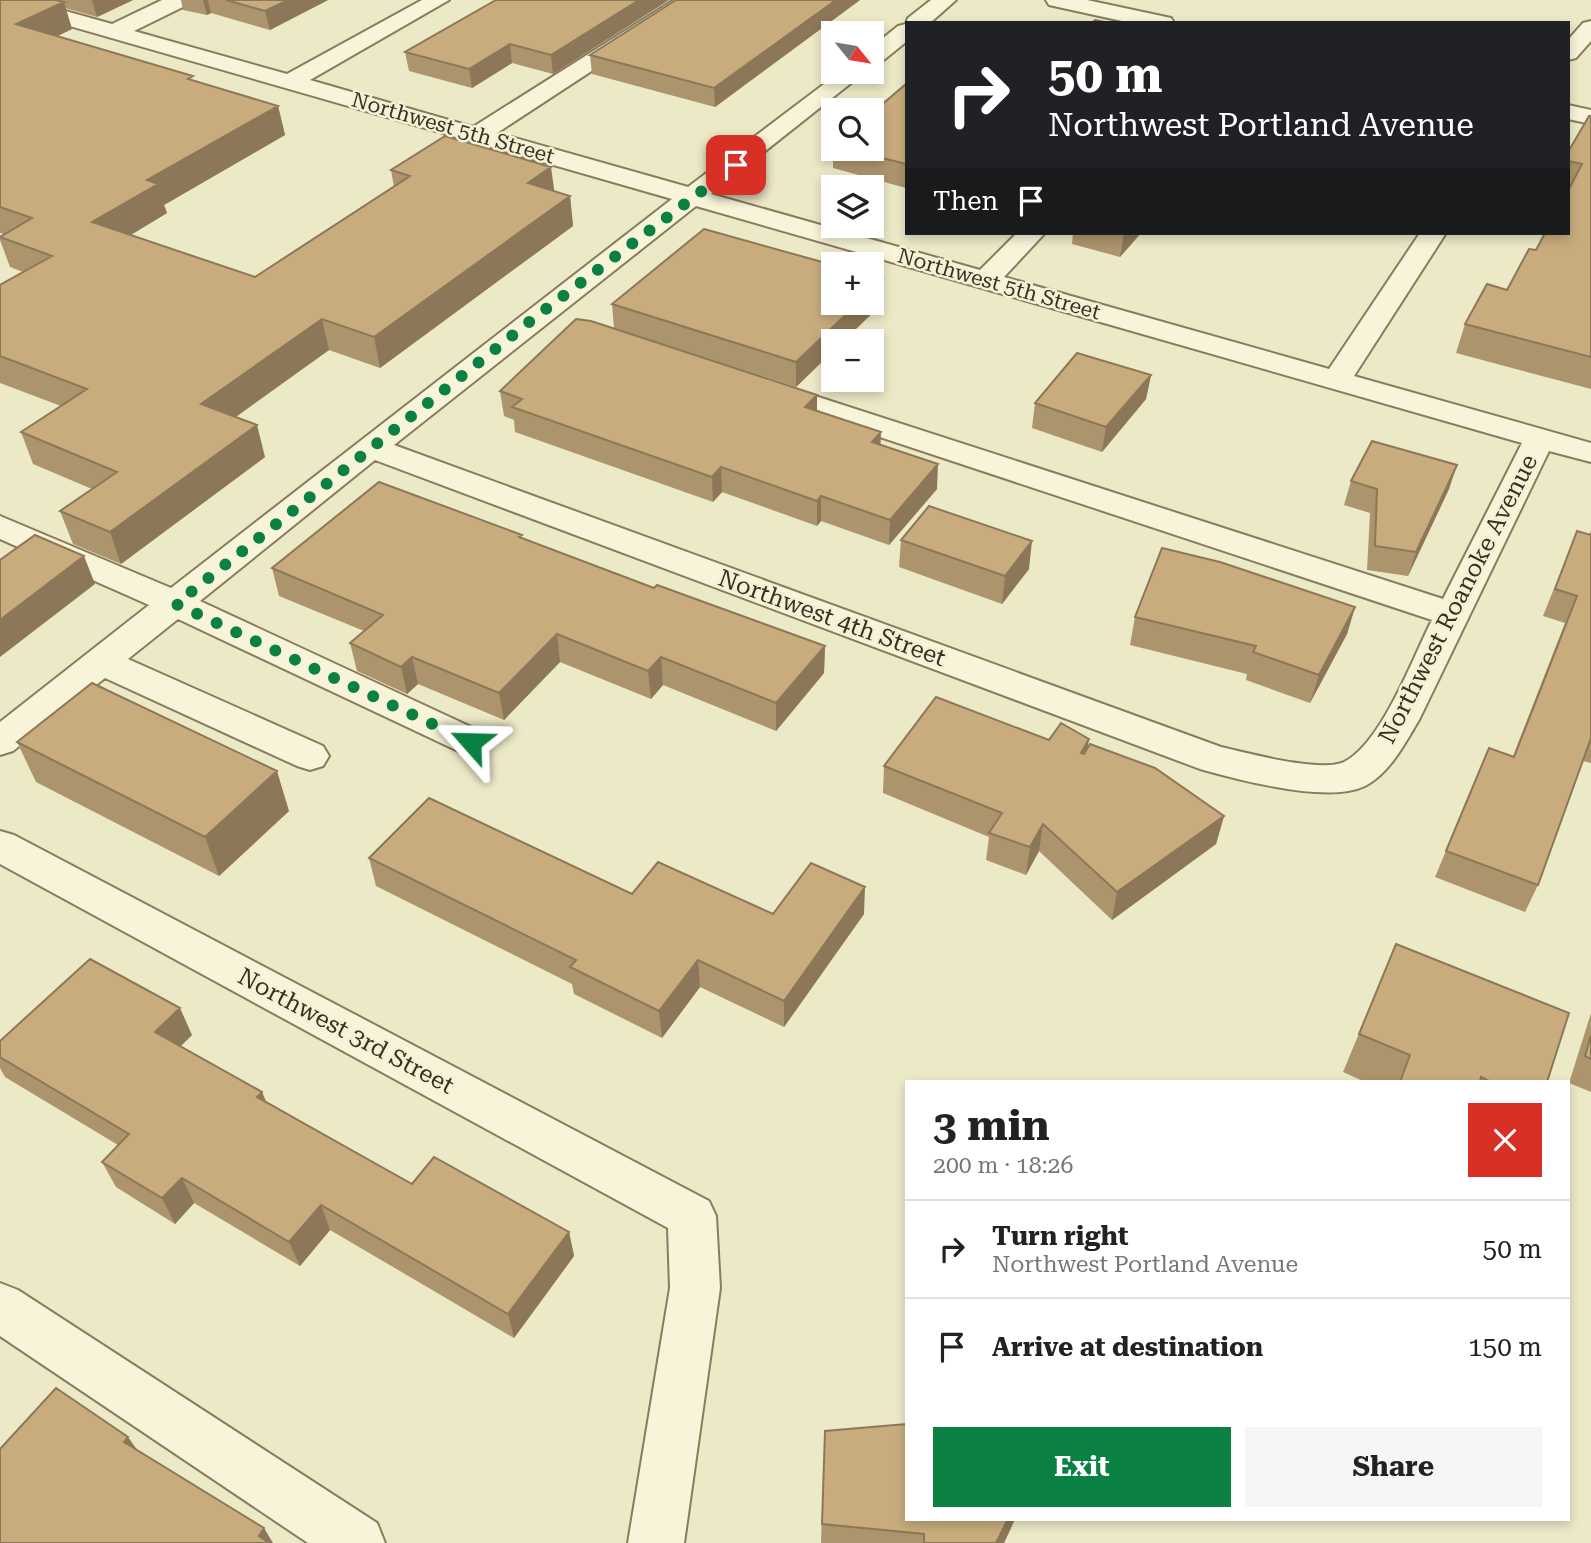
<!DOCTYPE html>
<meta charset="utf-8">
<style>
body{margin:0;font-family:"Roboto Serif",serif;background:#f6f6f6;color:#222;height:100vh;display:flex;flex-direction:column;font-size:26px;white-space:nowrap}
*{box-sizing:border-box;margin:0}
p{font-size:23px;color:#767676}
.icon{flex:none;width:38px;height:38px;fill:none;stroke:currentColor;stroke-width:2;stroke-linecap:round;stroke-linejoin:round}
.map{position:relative;flex:1;overflow:hidden}
.details{position:absolute;left:905px;top:1080px;width:665px;height:441px;display:flex;flex-direction:column;background:#fff;border-radius:0px;box-shadow:0 4px 10px #0003}
.details>*{flex:none}
.top-card{position:absolute;left:905px;top:21px;width:665px;height:214px;border-radius:0px;box-shadow:0 4px 10px #0003;background:#202124;color:#fff;overflow:hidden}
.needle{width:46px;rotate:120deg}
.tools{position:absolute;left:821px;top:21px;display:grid;gap:14px}
.tools a{display:grid;place-items:center;width:63px;height:63px;border-radius:0px;background:#fff;box-shadow:0 4px 10px #0003;font-size:35px}
.pin{position:absolute;display:grid;place-items:center;width:60px;height:60px;color:#fff;margin:-30px;border-radius:14px;box-shadow:0 4px 10px #0006}
.me{position:absolute;width:77px;margin:-38px;rotate:295deg;stroke-linejoin:round;filter:drop-shadow(0 0 5px #0008)}
.turn{display:flex;align-items:center;gap:24px;height:147px;padding:0 28px;font-size:32px}
.turn .icon{width:91px;height:91px;stroke-width:2.5}
.turn b{display:block;font-size:49px;line-height:60px}
.then{display:flex;align-items:center;height:66px;padding:0 28px;background:#0003;gap:14px;font-size:26px}
.round{display:grid;place-items:center;flex:none;width:74px;height:74px;border-radius:0px;background:#f6f6f6}
.headline{display:flex;align-items:center;justify-content:space-between;height:119px;padding:0 28px}
h1{font-size:42px;font-weight:700;line-height:52px}
.cta{display:flex;gap:14px;margin-top:auto;padding:14px 28px}
.cta a{flex:1;height:80px;border-radius:0px;background:#0b8043;color:#fff;font-size:28px;font-weight:700;line-height:80px;text-align:center}
.cta a+a{background:#f6f6f6;color:#222}
ul{padding:0;list-style:none}
li{display:flex;align-items:center;gap:21px;height:98px;padding:0 28px;border-top:2px solid #e0e0e0}
li div{flex:1}
li b{display:block;font-size:26px}
li em{font-style:normal}
.map>svg:first-child{display:block}
.lines{fill:none;stroke-linecap:round;stroke-linejoin:round}
.minor-casing{stroke:#877c5d;stroke-width:4}
.minor{fill:#f7f4d9;fill-rule:evenodd}
.wall{fill:#ac946c}
.shaded-wall{fill:#8c7858}
.building{fill:#c8ac7e;stroke:#8c7858;stroke-width:2}
.route{stroke:#0b8043;stroke-width:12;stroke-dasharray:0 21.6}
.labels{text-anchor:middle;stroke-width:5;stroke-linejoin:round;paint-order:stroke}
.far-street-label{font-size:21px;fill:#383020;stroke:#f4f1d6}
.street-label{font-size:24px;fill:#383020;stroke:#f4f1d6}
</style>
<div class="map">
<svg width="1591" height="1543" viewBox="0 0 1591 1543">
<rect width="100%" height="100%" fill="#ece9c7"/>
<g class="lines">
<defs>
<path id="minor" d="M0,0h26l86,24 50,-24h28l-3,5 -53,26 153,43 135,-74h27l-139,80 163,47 201,-127h26l-203,133 191,54 152,-115h25l-154,122 269,76 37,-37h28l-41,44 325,92 91,-136h26l-92,143 237,67v19l-42,-11 -130,269c-14,23 -29,53 -54,66 -37,18 -126,-6 -165,-17l-825,-309 -175,141 284,132 6,9 -6,9 -13,4 -13,-4 -280,-132 -50,40 195,87 6,10 -6,10 -13,4 -13,-4 -192,-88 -92,73 -13,4v-33l149,-117 -149,-66v-23l171,72 501,-389 -672,-193zM696,206l826,237 -79,156 -665,-215 -11,-3 -11,3 -4,6 4,6 676,224c-19,37 -50,123 -88,142 -24,11 -96,-9 -123,-15l-827,-302z
M931,0h25l-26,23h-24v19l-26,21 -8,2v-18l26,-21 8,-2 2,-6z
M1046,0h41l84,18 3,5h-43l-82,-18z
M1591,21v20l-15,17 -8,2v-20l15,-17z
M1568,105l23,5v14l-23,-5z
M0,831l14,4 695,366 7,15 4,72 -36,255h-56l42,-255 -2,-60 -668,-364z
M0,1283l18,7 359,233 8,20h-77l-308,-207z"/>
</defs>
<!-- minor casing -->
<use href="#minor" class="minor-casing"/>
<!-- minor -->
<use href="#minor" class="minor"/>
</g>
<!-- wall -->
<path class="wall" d="M0,0h133l-36,17 -32,-9 7,21 -15,7 137,45 84,25 7,29 -121,70 3,8 -36,22 124,42 139,-90 -3,-17 163,21 16,5 3,30 -193,142 -51,-18 -93,67 29,40 -144,107 -48,-20 -13,-33 32,-22 -59,-25 -12,-32 40,-26 -61,-23v-98l23,-13 -13,-5 -10,-27v-4l4,-2 -4,-1z
M181,0h147l-58,30 -59,-17 -4,2 -24,-5z
M669,0l-116,74 -41,-11 -40,25 -63,-17 -4,-19z
M860,0l-145,107 -123,-33 -2,-19z
M906,84v104l-73,-20v-23v4h39z
M1591,116v273l-135,-36 9,-29 42,-34 29,-40 32,-17v-81z
M1073,233h68l-21,24 -48,-13z
M612,304h270l-86,83 -182,-59z
M1151,375l-5,24 -44,53 -70,-24 3,-25z
M500,391l317,4v16l64,34 56,44 -48,56 -68,-24 -4,5 -95,-34 -9,10 -198,-70 -1,-12 -10,-4z
M1351,481l98,8 -41,87 -41,-6 3,-57 -26,-8z
M1591,530v233l-8,-2 -45,124 -13,27 -90,-35 54,-129 24,8 52,-133 -22,-7 34,-85 12,4z
M523,539l131,49 171,58 -1,27 -48,58 -113,-46 -12,14 -91,-37 -56,58 -86,-36 -11,10 -50,-23 -7,-28 14,-12 -85,-35 -7,-28z
M901,540l128,29 -27,35 -103,-37z
M1355,607l-8,27 -37,69 -64,-23 1,-6 -117,-29 5,-28z
M1089,739l-2,11 137,66 -8,28 -104,76 -73,-69 -13,24 -40,-15 3,-23 -106,-44 1,-27 165,-26z
M17,742l272,69 -70,65 -183,-94z
M369,858l404,56h91l-80,113 -84,-40 -38,51 -88,-44 -2,-10 -196,-98z
M1396,944l151,138h-182l-22,-10z
M1591,1013v79l-22,-9z
M192,1035l-12,11 82,46 4,9 146,83 157,48 5,24 -60,82 -184,-108 -30,36 -106,-63 -19,21 -59,-37 -14,-25 16,-17 -113,-68 -5,-9v-27z
M825,1431l81,88h109l-11,24h-183z"/>
<!-- shaded-wall -->
<path class="shaded-wall" d="M92,0h41l-36,17z
M203,0h5l3,13 -4,2z
M288,0h40l-58,30 -5,-19z
M639,0h30l-116,74 -2,-19z
M836,0h24l-145,107 -1,-19z
M64,2l8,27 -47,23 -9,-28z
M510,44l2,19 -40,25 -3,-19z
M278,106l7,29 -121,70 3,8 -65,39 -10,-30 55,-42z
M551,167l4,29 -27,-13z
M570,196l3,30 -193,142 -6,-31z
M1124,233h17l-21,24z
M883,279l-1,25 -39,37h-10v10l-37,36v-25l62,-59h14v-13z
M322,319l7,31 -119,85 -9,-31z
M1151,375l-5,24 -44,53 4,-25z
M817,395v25l-12,-13z
M257,425l8,32 -144,107 -11,-32z
M881,432l-1,25 -8,-15z
M938,464l-1,25 -48,56 1,-25z
M1457,465l-8,24 -41,87 8,-24z
M721,467l1,25 -9,10 -1,-25z
M821,496v25l-4,5v-25z
M1032,541l-3,28 -27,35 3,-28z
M84,556l11,28 -95,73v-37z
M1355,607l-8,27 -37,69 9,-28z
M557,634l3,28 -56,58 -5,-27z
M825,646l-1,27 -48,58v-28z
M412,657l6,27 -11,10 -6,-27z
M661,657l2,28 -12,14 -3,-28z
M1089,739l-5,27 -3,-13z
M277,771l12,40 -70,65 -14,-39z
M1224,816l-8,28 -104,76 5,-28z
M1043,824l-4,27 -13,24 4,-28z
M865,887l-1,27 -80,113v-26z
M698,960l2,27 -38,51 -3,-27z
M180,1008l12,27 -24,24 -13,-27z
M262,1092l10,26 -15,-21z
M182,1178l12,25 -19,21 -13,-26z
M321,1205l9,25 -30,36 -11,-24z
M569,1232l5,24 -60,82 -6,-24z
M128,1437l22,31 -26,-26z
M1008,1519h7l-11,24h-8z
M264,1528l9,15h-10l-4,-7z"/>
<!-- building -->
<path class="building" d="M0,0h56l8,2 -48,22 177,52 -5,3 90,27 -131,74 11,4 -66,38 163,55 155,-101 -19,-6 54,-34 106,31 -23,16 42,13 -196,141 -52,-18 -121,85 56,21 -147,107 -50,-21 57,-39 -96,-40 66,-43 -87,-33v-71l52,-29 -52,-19 32,-19 -32,-11z
M226,0h62l-23,11z
M496,0h143l-88,55 -41,-11 -41,25 -64,-17z
M676,0h160l-122,88 -124,-33z
M1095,20l14,3h-17z
M906,84v80l-59,-15h25v-36z
M1589,116h2v241l-126,-33 22,-40 20,6 22,-41 7,1 9,-17h23v-42l14,-27 -14,-3v-9z
M704,229l129,36v38h25l-62,59 -184,-58z
M872,276l11,3 -11,11z
M576,319l15,2 226,74 -12,12 76,25 -9,10 66,22 -48,56 -69,-24 -4,5 -96,-34 -9,10 -200,-70 10,-8 -22,-8z
M1077,353l74,22 -45,52 -71,-24z
M1372,441l85,24 -41,87 -41,-6 2,-57 -26,-8z
M379,482l143,53 -3,2 135,51 3,-3 168,61 -49,57 -115,-46 -13,14 -91,-37 -58,59 -87,-36 -11,10 -51,-24 33,-28 -111,-47z
M929,506l103,35 -27,35 -104,-36z
M1577,531l14,4v-1v204l-53,147 -92,-34 43,-103 25,9 63,-161 -22,-7z
M35,535l49,21 -84,64v-60z
M1162,548l58,14 135,45 -36,68 -66,-23 3,-6 -121,-29z
M92,683l185,88 -72,66 -188,-95z
M936,697l113,43 12,-17 28,16 -8,14 3,1 6,-10 65,24 69,48 -107,76 -74,-68 -13,23 -41,-14 13,-20 -118,-47z
M429,798l203,96 26,-32 115,52 38,-51 54,24 -81,114 -86,-41 -39,51 -89,-44 6,-7 -207,-102z
M1396,944l173,69 -22,69h-56l-10,-5 -1,5h-80l10,-27 -51,-21z
M90,959l90,49 -25,24 107,60 -5,5 155,87 22,-27 135,75 -61,82 -187,-109 -32,37 -107,-64 -20,20 -60,-36 27,-28 -129,-77v-16z
M1591,1035v24l-6,-3z
M56,1388l72,49 -4,5 140,86 -5,8 10,7h-269v-94z
M906,1424v95h102l-12,24h-72v-9l-102,-10 3,-93z"/>
<g class="lines">
<!-- route -->
<path class="route" d="M471,742l-295,-138 362,-289 198,-150"/>
</g>
<g class="labels">
<!-- far-street labels -->
<g class="far-street-label">
<text transform="translate(453 128) rotate(16)" y="7">Northwest 5th Street</text>
<text transform="translate(999 284) rotate(16)" y="7">Northwest 5th Street</text>
</g>
<!-- street labels -->
<g class="street-label">
<text transform="translate(1458 599) rotate(-63)" y="8">Northwest Roanoke Avenue</text>
<text transform="translate(832 618) rotate(20)" y="8">Northwest 4th Street</text>
<text transform="translate(346 1031) rotate(28)" y="8">Northwest 3rd Street</text>
</g>
</g>
</svg>
<div class="tools">
<a><svg class="needle" viewBox="-14 -14 28 28"><path d="M0-13l5 13h-10z" fill="#e53935"/><path d="M0 13l5-13h-10z" fill="#767676"/></svg></a>
<a><svg class="icon" aria-label="search" viewBox="0 0 24 24"><circle cx="10" cy="10" r="6"/><path d="M15 15l6 6"/></svg></a>
<a><svg class="icon" aria-label="layers" viewBox="0 0 24 24"><path d="M12 4l9 5-9 5-9-5zM3 14l9 5 9-5"/></svg></a>
<a>+</a>
<a>−</a>
</div>
<div class="pin" style="left:736px;top:165px;background:#d93025"><svg class="icon" aria-label="arrive" viewBox="0 0 24 24"><path d="M6 21V4h12l-3 4 3 4H6"/></svg></div>
<svg class="me" style="left:471px;top:742px" viewBox="-20 -20 40 40"><path d="M0-17L14 15 0 8-14 15z" fill="#0b8043" stroke="#fff" stroke-width="4"/></svg>
<div class="top-card">
<div class="turn"><svg class="icon" aria-label="right" viewBox="0 0 24 24"><path d="M7 20v-9h11M14 6l5 5-5 5"/></svg><div><b>50 m</b>Northwest Portland Avenue</div></div>
<div class="then">Then<svg class="icon" aria-label="arrive" viewBox="0 0 24 24"><path d="M6 21V4h12l-3 4 3 4H6"/></svg></div>
</div>
<section class="details">
<div class="headline"><div><h1>3 min</h1><p>200 m · 18:26</p></div><a class="round" style="background:#d93025;color:#fff"><svg class="icon" aria-label="close" viewBox="0 0 24 24"><path d="M6 6l12 12M18 6L6 18"/></svg></a></div>
<ul>
<li><svg class="icon" aria-label="right" viewBox="0 0 24 24"><path d="M7 20v-9h11M14 6l5 5-5 5"/></svg><div><b>Turn right</b><p>Northwest Portland Avenue</p></div><em>50 m</em></li>
<li><svg class="icon" aria-label="arrive" viewBox="0 0 24 24"><path d="M6 21V4h12l-3 4 3 4H6"/></svg><div><b>Arrive at destination</b></div><em>150 m</em></li>
</ul>
<div class="cta"><a>Exit</a><a>Share</a></div>
</section>
</div>
